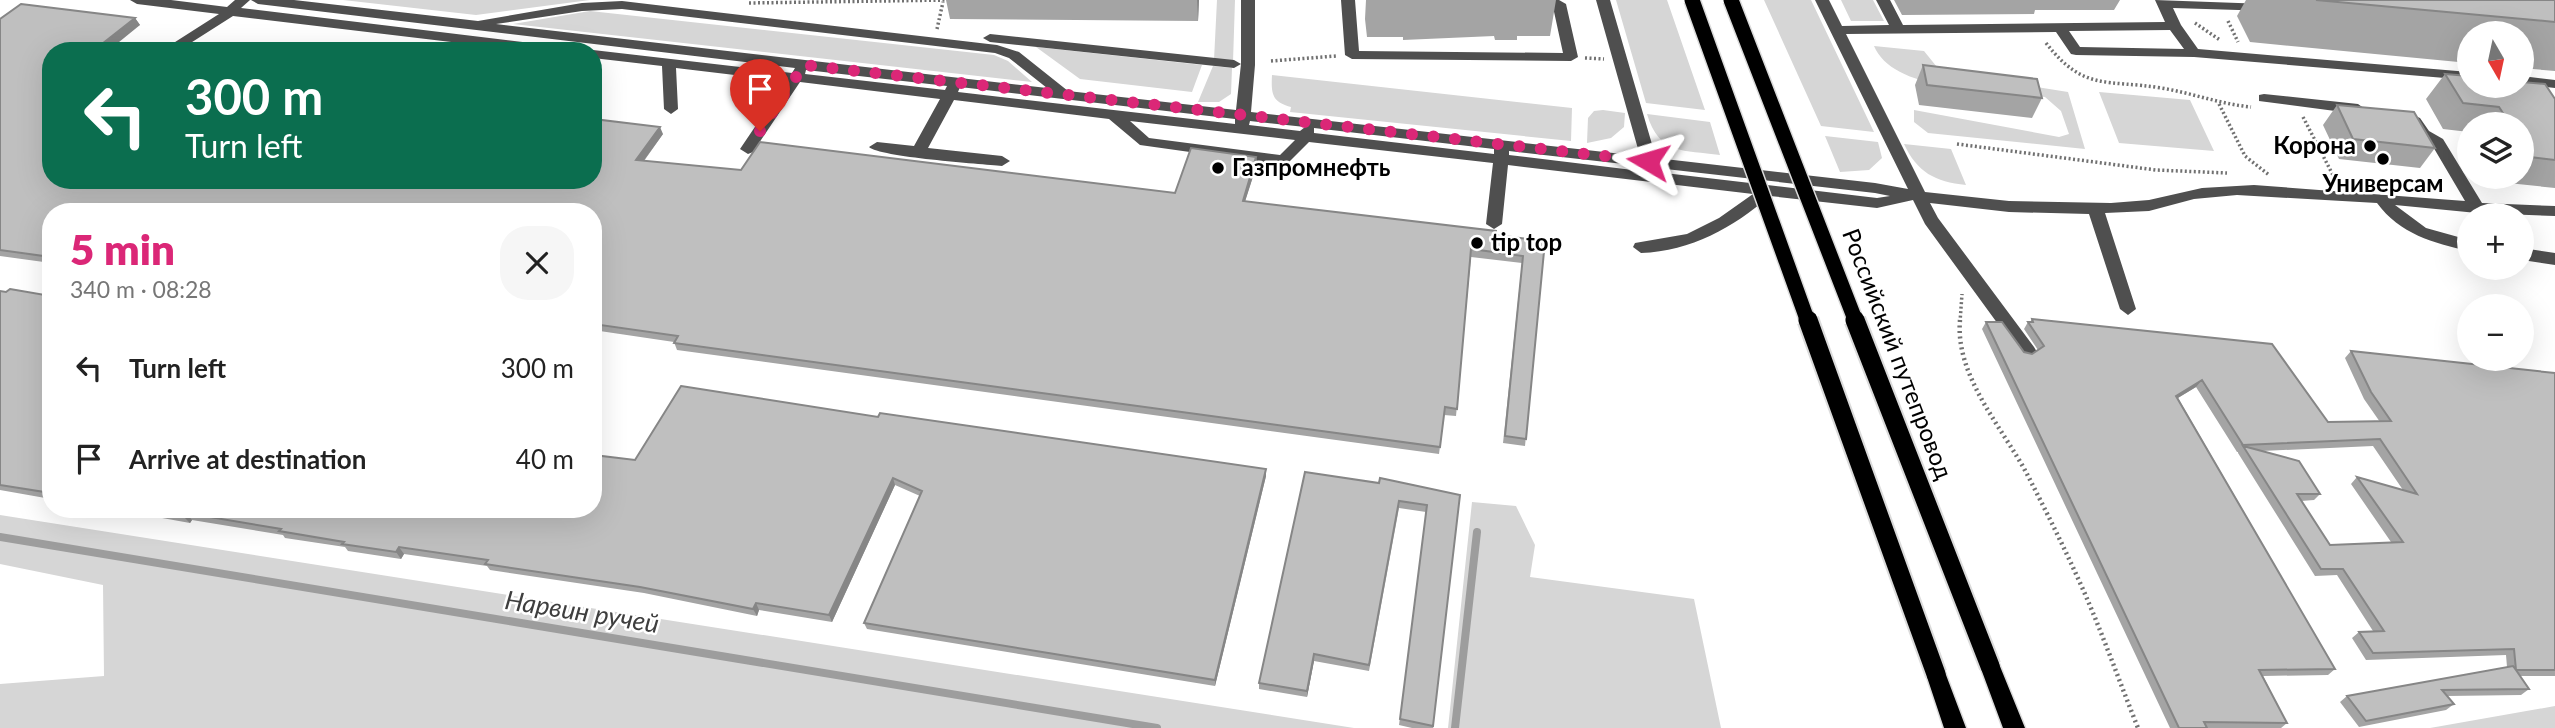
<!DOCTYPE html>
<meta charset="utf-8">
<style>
body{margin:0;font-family:Lato,sans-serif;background:#f6f6f6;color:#222;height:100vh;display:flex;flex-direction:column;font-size:26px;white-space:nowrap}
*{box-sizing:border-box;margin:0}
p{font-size:23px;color:#767676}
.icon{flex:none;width:38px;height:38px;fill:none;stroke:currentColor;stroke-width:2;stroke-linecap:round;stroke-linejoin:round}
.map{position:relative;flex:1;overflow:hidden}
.sheet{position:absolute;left:42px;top:203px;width:560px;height:315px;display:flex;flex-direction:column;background:#fff;border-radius:28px;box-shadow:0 7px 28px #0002}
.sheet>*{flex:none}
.banner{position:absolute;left:42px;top:42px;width:560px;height:147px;border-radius:28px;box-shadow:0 7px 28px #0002;background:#0b6e4f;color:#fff;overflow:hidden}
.needle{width:46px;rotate:171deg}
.tools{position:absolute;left:2457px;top:21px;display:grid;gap:14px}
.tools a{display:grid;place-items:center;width:77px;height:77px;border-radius:50%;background:#fff;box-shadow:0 7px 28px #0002;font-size:35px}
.pin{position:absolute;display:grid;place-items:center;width:60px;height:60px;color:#fff;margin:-72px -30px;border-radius:50% 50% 50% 0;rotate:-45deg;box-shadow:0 0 7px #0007}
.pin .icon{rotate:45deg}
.me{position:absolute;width:77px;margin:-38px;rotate:277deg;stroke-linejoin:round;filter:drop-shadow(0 0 5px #0008)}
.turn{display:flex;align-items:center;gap:24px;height:147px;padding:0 28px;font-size:32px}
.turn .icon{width:91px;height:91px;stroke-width:2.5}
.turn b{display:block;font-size:49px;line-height:60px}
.round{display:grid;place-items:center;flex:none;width:74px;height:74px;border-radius:28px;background:#f6f6f6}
.summary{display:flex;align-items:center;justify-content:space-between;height:119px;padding:0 28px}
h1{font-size:42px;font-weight:800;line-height:52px;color:#db2777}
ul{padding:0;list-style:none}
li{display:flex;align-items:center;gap:21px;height:91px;padding:0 28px}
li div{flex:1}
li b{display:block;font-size:26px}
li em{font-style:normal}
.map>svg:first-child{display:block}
.green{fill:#d6d6d6}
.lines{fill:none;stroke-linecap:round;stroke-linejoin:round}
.stream{stroke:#9d9d9d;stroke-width:8}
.major-casing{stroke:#dbdbdb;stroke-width:3}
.path-far1{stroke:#717171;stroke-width:3.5;stroke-dasharray:2 2.5;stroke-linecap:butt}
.path{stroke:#717171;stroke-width:4.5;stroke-dasharray:2 3.5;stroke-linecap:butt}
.minor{fill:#4f4f4f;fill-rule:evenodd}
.major{fill:#000;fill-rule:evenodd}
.major-bridge-far1-casing{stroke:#dbdbdb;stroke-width:18;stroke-linecap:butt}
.major-bridge-casing{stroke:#dbdbdb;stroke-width:23;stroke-linecap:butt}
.major-bridge-far1{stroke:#000;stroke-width:15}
.major-bridge{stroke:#000;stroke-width:19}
.wall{fill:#a4a4a4;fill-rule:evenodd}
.shaded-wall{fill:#868686}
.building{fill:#bfbfbf;stroke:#868686;stroke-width:2}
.route{stroke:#db2777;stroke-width:12;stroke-dasharray:0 21.6}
.poi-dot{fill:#000;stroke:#fff;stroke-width:2.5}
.labels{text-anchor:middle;stroke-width:5;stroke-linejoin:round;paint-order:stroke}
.poi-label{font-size:24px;font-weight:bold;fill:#000;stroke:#fff;text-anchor:start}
.street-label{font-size:24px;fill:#000;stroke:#fff}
.water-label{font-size:26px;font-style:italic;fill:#3e3e3e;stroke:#fff}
</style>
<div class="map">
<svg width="2555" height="728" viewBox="0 0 2555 728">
<rect width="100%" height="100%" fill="#fff"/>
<!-- green -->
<path class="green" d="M343,0h247l-114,15z
M1217,0h18l-2,62 -19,-2z
M1616,0h51l38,110 -59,-7z
M1764,0h47l63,132 -53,-6z
M1841,0h32l11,21h-33z
M590,11l404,44 14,6 24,21 -519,-58z
M1874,46l50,5 17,21 127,20 17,57 -157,-16 -14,-11v-12l145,27 10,-3 -8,-23 -16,-14c-46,-7 -151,-3 -171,-51z
M1036,47l166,18 -10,27 -112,-13z
M1213,66l19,2 -1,26 -12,8h-21z
M1272,75l300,33 -1,33 -281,-29 1,-5c-19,-5 -20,-13 -19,-32z
M2099,92l91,8 24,51 -95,-8z
M1603,110l22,3 -1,14 -13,11 -24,5 1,-25 6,-7z
M1647,114l63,8 10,33c-36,-5 -61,0 -73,-41z
M1825,136l53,6 4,16 -13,12 -29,2z
M1904,144l47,5 15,36c-31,-3 -49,-13 -62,-41z
M1472,502l44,4 19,39 -5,32 164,22 27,129h-273z
M0,516v-1l1354,213h-1354v-44l104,-8 -1,-91 -103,-21z
M2555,706v22h-125z"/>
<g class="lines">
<!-- stream -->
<path class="stream" d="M0,537l1157,191
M1455,728l22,-196"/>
<defs>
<path id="major" d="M1990,657l7,2 28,69h-22l-23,-62 3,-7z
M1936,665l7,2 23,61h-22l-18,-54 3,-7z"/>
</defs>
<!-- major casing -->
<use href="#major" class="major-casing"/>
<!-- path-far1 -->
<path class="path-far1" d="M749,3l200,-3
M2228,21l10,21
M2195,23l25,17
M937,29l6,-27
M2046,43c38,49 61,36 115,45 31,5 59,16 90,19
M1585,58l19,1
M1271,61l65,-5
M2219,104l26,52 24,19
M2303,117l33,64
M1957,144l199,26 71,3
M1960,322l2,-28"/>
<!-- path -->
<path class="path" d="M1960,320c-5,56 42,107 67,154 20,39 40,79 58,120 19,44 35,89 53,134"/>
<!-- minor -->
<path class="minor" d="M130,0h41l56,7 8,-7h15l-9,8 323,39 7,4h-44l-294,-35 -55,35h-17l58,-37 -82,-10z
M251,0h43l184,21 104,-18 40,-2 375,44 22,7 49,39 168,19 5,-46 -7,4 -244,-26 -7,-4 7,-4 244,26 7,4v-64h14v65l-4,47 389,44 -44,-156h14l46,158 219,25 33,6 -93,-189h14l13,26 47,-1 -13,-25h14l13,25 262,-3 -10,-22 111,4 5,1v6l-98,-3 8,17 17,24 271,23v8l-275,-23 -118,-2 -5,-1 -15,-22 -210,2 79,158 84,9 102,2 38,-3 53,-12 52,-3 211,16 -33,-56 -13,-8 -11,-16 7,-5 5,2 9,13 14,8 39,64 73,3v10l-78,-3 -82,-8 31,23 43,12v11c-36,-8 -69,-17 -92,-48l-140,-8 -43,4 -45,12 -44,2 31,96 -8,6 -8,-6 -31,-95 -80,-2 -79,-9 8,15 96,129 3,5 -9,6 -6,-1 -97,-133 -12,-24 -36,8 -107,-12c-38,32 -78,55 -129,57l-8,-6 2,-4 52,-9 32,-16 34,-24 -245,-29 -6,59 -8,5 -8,-5 7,-61 -184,-21 -21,21 -5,2 -143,-20 -31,-26 -155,-19 -26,48 74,8 8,5 -8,5c-21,-2 -123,-9 -133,-19l8,-5 37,4 26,-47 -140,-17 -47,70 -5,2 -8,-5 46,-68 -110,-13 2,41 -7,5 -7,-5 -2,-43 -69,-8v-7h-4l4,-1 199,23 3,-5 -537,-64zM622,9l373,44 14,5 38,30 -551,-64 86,-13zM2170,30l14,19 -104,-2 -11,-16zM806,70l141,16 -2,4 -140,-16zM960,87l275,32v5l-277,-32zM1130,121l165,19 -15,15 -131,-17zM1250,121l55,6 -5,4 -51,-6zM1314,128l180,21v5l-180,-21zM1509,151l132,15v5l-132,-16zM1657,168l218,25 15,3 -13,2 -221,-26z
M1341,0h14l4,51 204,2 -10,-46 -19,-7h25l7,4 12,53 -7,4 -219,-2 -7,-4z
M2522,76l33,4v8l-33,-4z
M2264,94l94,10 7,5 -7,5 -99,-13v-6z
M2522,248l33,5v12l-33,-5z"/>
<!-- major -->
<use href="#major" class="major"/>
<defs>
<path id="major-bridge-far1" d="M1692,0l116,322
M1731,0l125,322"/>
<path id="major-bridge" d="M1808,320l128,354
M1855,320l135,346"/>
</defs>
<!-- major-bridge-far1 casing -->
<use href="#major-bridge-far1" class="major-bridge-far1-casing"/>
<!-- major-bridge casing -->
<use href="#major-bridge" class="major-bridge-casing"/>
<!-- major-bridge-far1 -->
<use href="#major-bridge-far1" class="major-bridge-far1"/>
<!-- major-bridge -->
<use href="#major-bridge" class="major-bridge"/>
</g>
<!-- wall -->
<path class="wall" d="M946,0h253l-1,21 -248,-2z
M1366,0h190l-6,36h-33v4h-22l-1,-4 -91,4v-3h-36l-2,-18z
M1894,0h226l-6,10h-79l-1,4 -132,1z
M2246,0h309v71l-33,-3v-35h-53v30l-219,-21 -13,-26z
M135,18l5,7 -89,26v129l612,-46 -19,27 97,9 434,23 81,-36 1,7 -12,37 300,40 -20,205 -22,-3 19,-180 -51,-6 -15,159 -12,-1 -5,39 -762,-104 -3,-8 -81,-12v-118h-542v51l-51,-7v-237z
M1923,65l119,33 -10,20 -113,-13 -4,-20z
M2445,74l110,25v89l-47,-5 -3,-6h17v-53h-53v8l-26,-3 -17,-30z
M2337,105l98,43 -15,20 -81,-9 -16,-34z
M0,291l51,5v203l-51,-9z
M2032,319l296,103h52l-16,-23 -19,-41 6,-7 204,22v303h-35l9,13 -8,6 -74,1 7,8 -8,6 -87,17 -19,-25 7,-6 160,-29 -1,-12 -140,5 -14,-22 7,-6 14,-1 -36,-56 -22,1 -77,-123v-1h-1l-41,-65 -18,11 157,271 -7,6 -65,1 24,47 -6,5h-111l-188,-399 4,-7 38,30 8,2 6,-4 -14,-21 4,-7h2zM2373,446l30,44 -46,-13 -6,7 40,58 -61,3 -29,-44 13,-1 6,-6 -58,-43z
M878,417l388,59 -51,210 -348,-57 -3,-6 56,-127 -25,-11 -63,137 -73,-12 -2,6 -113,-23 -154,-23 -3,-4 -83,-12 -3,5 -53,-8 -3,-4 -60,-9 -2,-3 -91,-15 -2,3 -78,-14h481l42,-49z
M1305,472l155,23 -27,233h-21l-13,-3 27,-213 -27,-4 -30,163 -55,-10 -7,36 -48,-8v-6z"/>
<!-- shaded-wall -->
<path class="shaded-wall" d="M1197,0h2l-1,21z
M135,18l5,7 -32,26h-15z
M660,127l3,7 -24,33 -3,-7z
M1256,157l1,7 -14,44v-7z
M2202,380l-6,7 -25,15 5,-6z
M1266,469v7l-51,210v-6z
M893,478l2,7 -63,137 -3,-7z
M186,513l6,7 -2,3 -7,-7z
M399,547l5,7 -3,5 -5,-7z
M756,603l3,7 -2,6 -4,-7z
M1314,654v7l-7,36v-6z"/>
<!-- building -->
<path class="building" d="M2316,0h239v22z
M21,4l114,14 -42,33h-42v129h542v-61l67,8 -24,33 105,10 19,-28 415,51 16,-45 65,9 -13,44 253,30v4l49,6 -19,198 -21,-3 18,-180 -52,-7 -14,160 -12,-2 -5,40 -766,-104 4,-7 -85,-12v-112h-542v45l-51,-7v-231z
M1923,65l114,14 5,19 -115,-13z
M2445,74l24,2v10h53v-4l23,2 10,15v61l-25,-3 -8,-13v-20h-12l-11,-17 -36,-4z
M2337,105l77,7 21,36 -82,-9z
M10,289l41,7v197l-51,-8v-194l6,1z
M2032,319l240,25 56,78 63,-1 -20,-29 -20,-41 204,22v297h-39l13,19 -87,1 12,14 -88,17 -19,-25 166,-30 3,4 -2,-21 -141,4 -14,-21 25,-1 -41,-62h-22l-78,-123 56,15 21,33h-23l33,51 73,-3 -46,-65 60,17 -37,-55 -137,6 -41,-65 -26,16 159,273 -76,1 28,53 -83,-1 3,6h-28l-193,-406h16l22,30 8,2 12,-8 -16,-24h5z
M681,386l197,31 2,-4 386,56 -51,211 -351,-57 58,-132 -29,-13 -64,137 -73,-12 -3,6 -113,-22 -155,-23 3,-4 -89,-13 -3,5 -54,-8 2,-2 -65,-11 2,-2 -95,-16 -3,3 -39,-7h449v-54l42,5z
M1305,472l74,11 1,-5 80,17 -27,231 -33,-7 27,-214 -28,-4 -30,164 -55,-11 -7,37 -48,-8z"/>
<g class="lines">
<!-- route -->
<path class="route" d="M760,131l44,-66 844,96"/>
</g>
<!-- markers -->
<g class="poi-dot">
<circle cx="2370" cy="146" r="7"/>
<circle cx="2383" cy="159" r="7"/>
<circle cx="1218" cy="168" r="7"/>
<circle cx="1477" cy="243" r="7"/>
</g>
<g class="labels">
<!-- poi labels -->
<g class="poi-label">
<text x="2356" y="154" text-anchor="end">Корона</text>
<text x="1232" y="176">Газпромнефть</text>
<text x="2383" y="192" text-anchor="middle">Универсам</text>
<text x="1491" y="251">tip top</text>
</g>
<!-- street labels -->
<g class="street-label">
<text transform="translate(1897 354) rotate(69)" y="8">Российский путепровод</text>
</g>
<!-- water labels -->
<g class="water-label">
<text transform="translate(582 612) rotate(9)" y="9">Нарвин ручей</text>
</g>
</g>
</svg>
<div class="tools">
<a><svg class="needle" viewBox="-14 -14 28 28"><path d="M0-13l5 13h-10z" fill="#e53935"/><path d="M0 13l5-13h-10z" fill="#767676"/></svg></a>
<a><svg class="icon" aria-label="layers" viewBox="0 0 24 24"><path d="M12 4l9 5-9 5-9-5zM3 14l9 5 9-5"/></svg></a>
<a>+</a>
<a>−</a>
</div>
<div class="pin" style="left:760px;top:131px;background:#d93025"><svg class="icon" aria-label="arrive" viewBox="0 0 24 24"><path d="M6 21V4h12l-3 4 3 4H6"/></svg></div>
<svg class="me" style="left:1648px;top:161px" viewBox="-20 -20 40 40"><path d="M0-17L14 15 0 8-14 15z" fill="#db2777" stroke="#fff" stroke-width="4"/></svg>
<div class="banner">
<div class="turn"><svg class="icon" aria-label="left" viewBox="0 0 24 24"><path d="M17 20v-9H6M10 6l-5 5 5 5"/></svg><div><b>300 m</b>Turn left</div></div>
</div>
<section class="sheet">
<div class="summary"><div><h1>5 min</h1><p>340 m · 08:28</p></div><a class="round"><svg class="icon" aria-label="close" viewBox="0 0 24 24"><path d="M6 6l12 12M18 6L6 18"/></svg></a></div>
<ul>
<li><svg class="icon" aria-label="left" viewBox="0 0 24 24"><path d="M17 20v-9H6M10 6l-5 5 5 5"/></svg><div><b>Turn left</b></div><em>300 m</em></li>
<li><svg class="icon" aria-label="arrive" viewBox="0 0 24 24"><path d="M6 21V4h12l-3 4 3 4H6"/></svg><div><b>Arrive at destination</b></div><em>40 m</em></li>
</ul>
</section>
</div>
